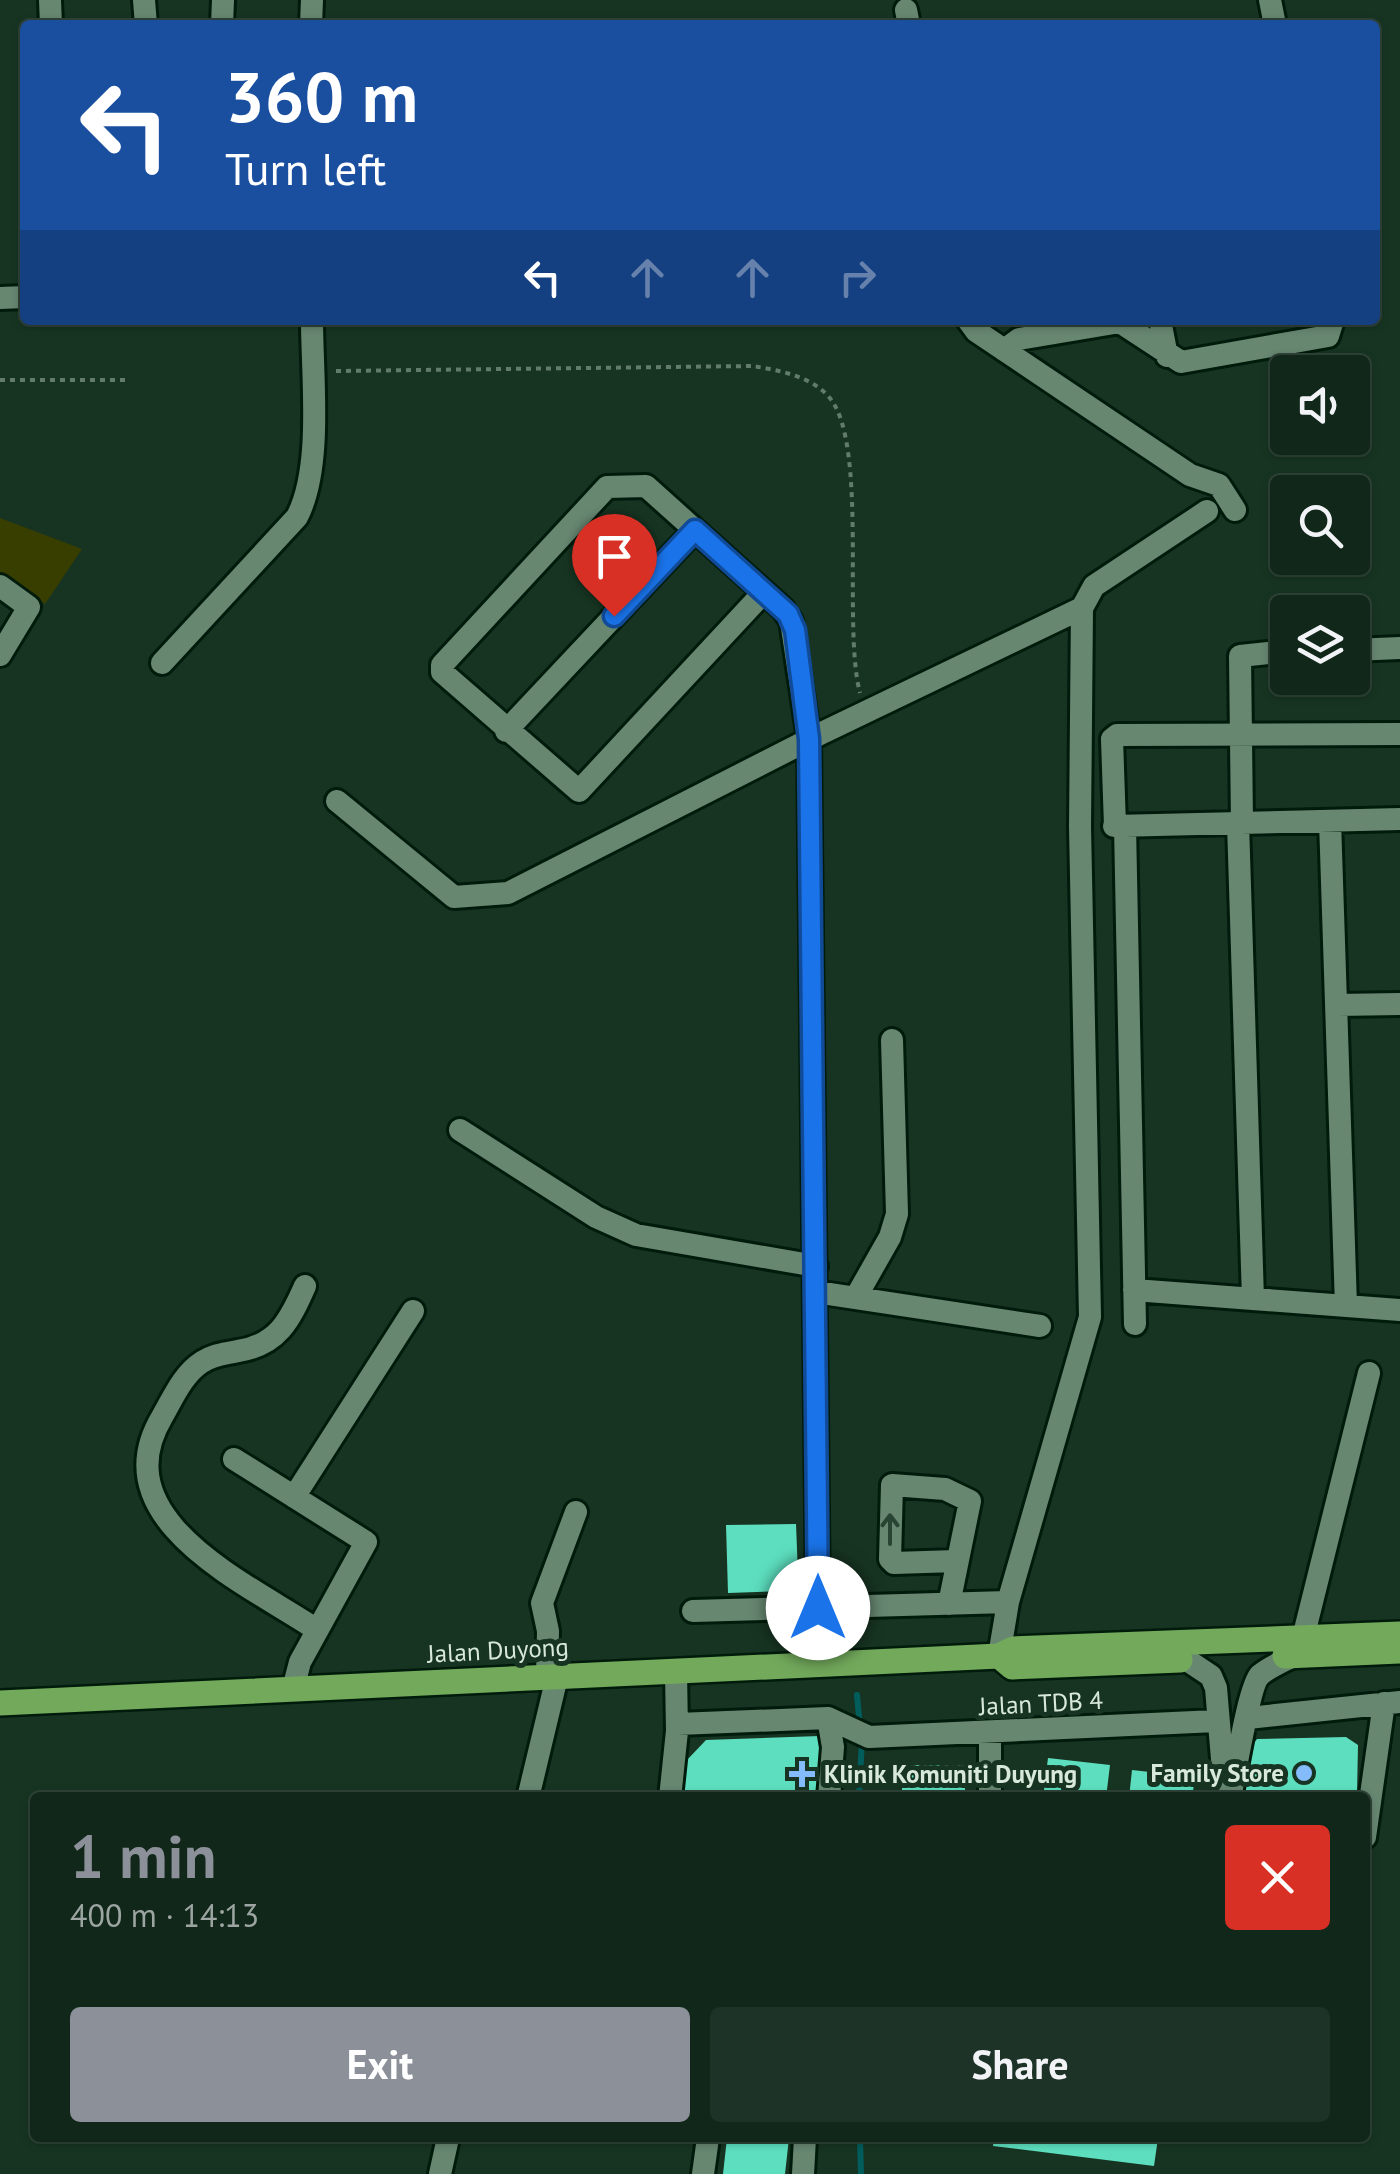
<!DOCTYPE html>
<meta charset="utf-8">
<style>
body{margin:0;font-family:"PT Sans",sans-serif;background:#1e3327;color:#f1f3f6;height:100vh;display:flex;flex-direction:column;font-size:38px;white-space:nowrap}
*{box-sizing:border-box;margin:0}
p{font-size:32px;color:#9ca5a2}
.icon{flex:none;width:55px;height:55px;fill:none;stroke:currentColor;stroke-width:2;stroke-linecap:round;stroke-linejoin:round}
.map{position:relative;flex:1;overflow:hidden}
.sheet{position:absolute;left:30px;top:1792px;width:1340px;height:350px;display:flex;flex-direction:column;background:#11271a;border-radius:10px;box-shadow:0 2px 8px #0004,0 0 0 2px #304439}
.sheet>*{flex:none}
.guide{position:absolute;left:20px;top:20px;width:1360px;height:305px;border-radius:10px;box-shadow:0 2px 8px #0004,0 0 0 2px #304439;background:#1a4fa0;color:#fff;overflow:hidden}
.controls{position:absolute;left:1270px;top:355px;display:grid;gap:20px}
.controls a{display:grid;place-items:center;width:100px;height:100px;border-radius:10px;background:#11271a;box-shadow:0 2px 8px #0004,0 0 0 2px #304439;font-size:50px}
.pin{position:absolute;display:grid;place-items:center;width:85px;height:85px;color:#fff;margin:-102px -42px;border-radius:50% 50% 50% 0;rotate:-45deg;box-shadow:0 0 10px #0007}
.pin .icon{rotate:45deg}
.me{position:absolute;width:110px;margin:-55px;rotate:0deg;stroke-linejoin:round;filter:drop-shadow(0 0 8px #0008)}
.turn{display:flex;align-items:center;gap:35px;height:210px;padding:0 40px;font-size:45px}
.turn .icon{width:130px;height:130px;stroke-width:2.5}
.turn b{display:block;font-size:70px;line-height:85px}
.lanes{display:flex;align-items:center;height:95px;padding:0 40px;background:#0003;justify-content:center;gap:50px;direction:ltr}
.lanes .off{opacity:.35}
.round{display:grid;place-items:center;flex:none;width:105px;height:105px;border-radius:10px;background:#1e3327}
.summary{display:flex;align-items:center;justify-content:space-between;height:170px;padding:0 40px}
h1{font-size:60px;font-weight:700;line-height:75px;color:#8c9099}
.button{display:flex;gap:20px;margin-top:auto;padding:20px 40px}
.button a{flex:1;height:115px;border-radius:10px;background:#8c9099;color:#fff;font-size:40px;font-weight:700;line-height:115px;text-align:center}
.button a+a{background:#1e3327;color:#f1f3f6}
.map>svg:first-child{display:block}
.green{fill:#383d00}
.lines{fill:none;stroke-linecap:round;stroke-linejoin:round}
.stream{stroke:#005d5c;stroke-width:6}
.building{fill:#5ddfbf}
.minor-casing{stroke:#001b0b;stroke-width:28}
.major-casing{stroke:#001b0b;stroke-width:30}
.path{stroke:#637b6b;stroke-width:4;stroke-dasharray:5 5;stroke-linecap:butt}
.minor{stroke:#678771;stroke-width:22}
.major{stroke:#72a95b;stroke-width:25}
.oneway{stroke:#274532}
.route-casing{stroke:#114b97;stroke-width:25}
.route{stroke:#1a73e8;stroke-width:18}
.poi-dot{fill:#84bcfb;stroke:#173422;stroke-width:4}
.labels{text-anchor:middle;stroke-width:10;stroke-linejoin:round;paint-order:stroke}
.street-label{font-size:25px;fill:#d8e9dc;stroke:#173422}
.poi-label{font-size:25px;font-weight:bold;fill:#d8e9dc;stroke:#173422;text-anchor:end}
</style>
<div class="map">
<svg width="1400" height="2174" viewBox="0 0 1400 2174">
<rect width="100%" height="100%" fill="#173422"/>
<!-- green -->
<path class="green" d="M0,518l82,31 -37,55 -45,-31z"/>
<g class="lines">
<!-- stream -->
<path class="stream" d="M857,1695l3,32
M859,1798l3,-59
M860,2138l1,36"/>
</g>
<!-- building -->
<path class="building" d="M796,1524l2,50 -16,17 -54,2 -2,-68z
M820,1736l-2,62h-136l5,-38 19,-20z
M1346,1737l12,8 -1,49 -116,-2v-32l16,-21z
M1048,1758l62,7 -4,33h-63z
M902,1765h63v33h-63z
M1132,1770l63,7 -3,21h-63z
M727,2138h62l-4,36h-62z
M994,2138h164l-4,28 -161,-20z"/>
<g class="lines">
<defs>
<path id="minor" d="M50,0l1,25
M144,0l2,25
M1270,0l5,25
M906,10l3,15
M222,25l1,-25
M311,25l1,-25
M0,298l25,-1
M968,320l8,11 214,144 29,10 16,25
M1160,320l7,36
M1004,350l15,-11 101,-17 61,40 147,-26 5,-16
M0,586l29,21 -29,48
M764,592l-185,199 -137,-119v-7l165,-178 39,-1 137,123 8,12 18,118 9,869
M1352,650l48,-2
M162,663l135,-146c26,-50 15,-140 15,-197
M506,731l189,-201
M337,801l117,96 54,-4 316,-161 258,-124
M1330,821l16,485
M1238,823l15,476
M1242,823l-2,-167 48,-5
M1114,826l286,-7
M1115,826l-3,-87 5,-4 283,-1
M1125,826l10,498
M1337,1005l63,-1
M460,1130l136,87 40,18 180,31
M305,1286c-15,34 -27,59 -67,65 -13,3 -24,3 -36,11 -19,12 -29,36 -40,55 -61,103 85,166 155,213
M1134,1290l266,20
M816,1292l224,34
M856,1297l34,-60 7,-23 -5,-174
M234,1459l132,83 -66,120 -7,27
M294,1497l119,-186
M949,1604l21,-103 -25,-12 -53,-4 -2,74 4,4 62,-2
M693,1611l315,-9
M1303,1638l66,-265
M999,1656l9,-54 82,-285 -10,-490 2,-219 12,-22 113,-75
M1187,1660l24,16 5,12 9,106
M547,1677l1,-46 -6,-28 34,-91
M828,1718l5,29 -4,51
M1248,1718l152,-16
M678,1724l150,-6 41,19 347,-16
M990,1735v63
M528,1798l29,-121
M670,1798l7,-67 -1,-59
M1230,1798c5,-22 19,-113 30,-123 9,-8 24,-14 35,-20
M1365,1837l19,-134
M440,2174l8,-36
M703,2174l5,-36
M803,2174l2,-36"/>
<path id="major" d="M999,1656l13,11 168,-7
M1285,1656l115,-5
M0,1703l999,-47 14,-7 387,-15"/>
</defs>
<!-- minor casing -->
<use href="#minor" class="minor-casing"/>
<!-- major casing -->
<use href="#major" class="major-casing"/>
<!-- path -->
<path class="path" d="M336,371l416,-5c26,4 59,10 77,31 40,46 13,229 31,296
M0,380h126"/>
<!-- minor -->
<use href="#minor" class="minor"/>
<!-- major -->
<use href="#major" class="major"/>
</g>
<!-- one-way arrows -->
<defs><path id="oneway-shaft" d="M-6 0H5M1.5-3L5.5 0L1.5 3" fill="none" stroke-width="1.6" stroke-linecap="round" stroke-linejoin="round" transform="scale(2.5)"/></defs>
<use class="oneway" href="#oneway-shaft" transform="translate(890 1529) rotate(-90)"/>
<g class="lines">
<defs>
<path id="route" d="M614,616l81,-86 93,84 7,16 14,109 9,869"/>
</defs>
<!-- route casing -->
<use href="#route" class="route-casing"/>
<!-- route -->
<use href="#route" class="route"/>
</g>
<!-- markers -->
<g class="poi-dot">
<circle cx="1304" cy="1773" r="10"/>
<path d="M797 1759h10v10h10v10h-10v10h-10v-10h-10v-10h10z"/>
</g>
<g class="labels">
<!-- street labels -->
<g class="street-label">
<text transform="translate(498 1650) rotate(-3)" y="9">Jalan Duyong</text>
<text transform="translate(1041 1703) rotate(-3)" y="9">Jalan TDB 4</text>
</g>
<!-- poi labels -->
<g class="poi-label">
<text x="1284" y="1782">Family Store</text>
<text x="824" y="1783" text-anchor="start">Klinik Komuniti Duyung</text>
</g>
</g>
</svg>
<div class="controls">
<a><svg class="icon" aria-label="sound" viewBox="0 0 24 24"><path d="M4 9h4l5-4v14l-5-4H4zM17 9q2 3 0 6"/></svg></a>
<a><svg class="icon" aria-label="search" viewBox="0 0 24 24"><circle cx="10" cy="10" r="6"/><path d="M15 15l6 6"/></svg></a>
<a><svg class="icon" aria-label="layers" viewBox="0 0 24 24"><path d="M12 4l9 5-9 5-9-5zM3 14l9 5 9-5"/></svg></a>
</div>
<div class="pin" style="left:614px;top:616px;background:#d93025"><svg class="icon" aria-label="arrive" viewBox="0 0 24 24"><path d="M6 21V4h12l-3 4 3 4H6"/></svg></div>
<svg class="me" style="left:818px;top:1608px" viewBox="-20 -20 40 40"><circle r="19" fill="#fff"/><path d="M0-13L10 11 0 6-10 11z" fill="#1a73e8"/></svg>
<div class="guide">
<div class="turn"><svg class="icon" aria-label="left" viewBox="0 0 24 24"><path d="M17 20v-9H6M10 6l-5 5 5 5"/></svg><div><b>360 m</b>Turn left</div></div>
<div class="lanes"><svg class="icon" aria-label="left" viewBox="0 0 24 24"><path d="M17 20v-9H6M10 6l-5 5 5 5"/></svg><svg class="icon off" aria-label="ahead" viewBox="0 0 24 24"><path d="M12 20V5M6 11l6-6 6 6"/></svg><svg class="icon off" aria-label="ahead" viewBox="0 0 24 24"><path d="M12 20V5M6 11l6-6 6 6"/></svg><svg class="icon off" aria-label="right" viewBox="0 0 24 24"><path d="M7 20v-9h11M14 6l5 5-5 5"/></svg></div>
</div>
<section class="sheet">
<div class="summary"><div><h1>1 min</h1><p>400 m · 14:13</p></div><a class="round" style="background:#d93025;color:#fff"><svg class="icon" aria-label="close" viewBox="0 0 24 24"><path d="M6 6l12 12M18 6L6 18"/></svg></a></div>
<div class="button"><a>Exit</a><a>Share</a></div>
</section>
</div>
